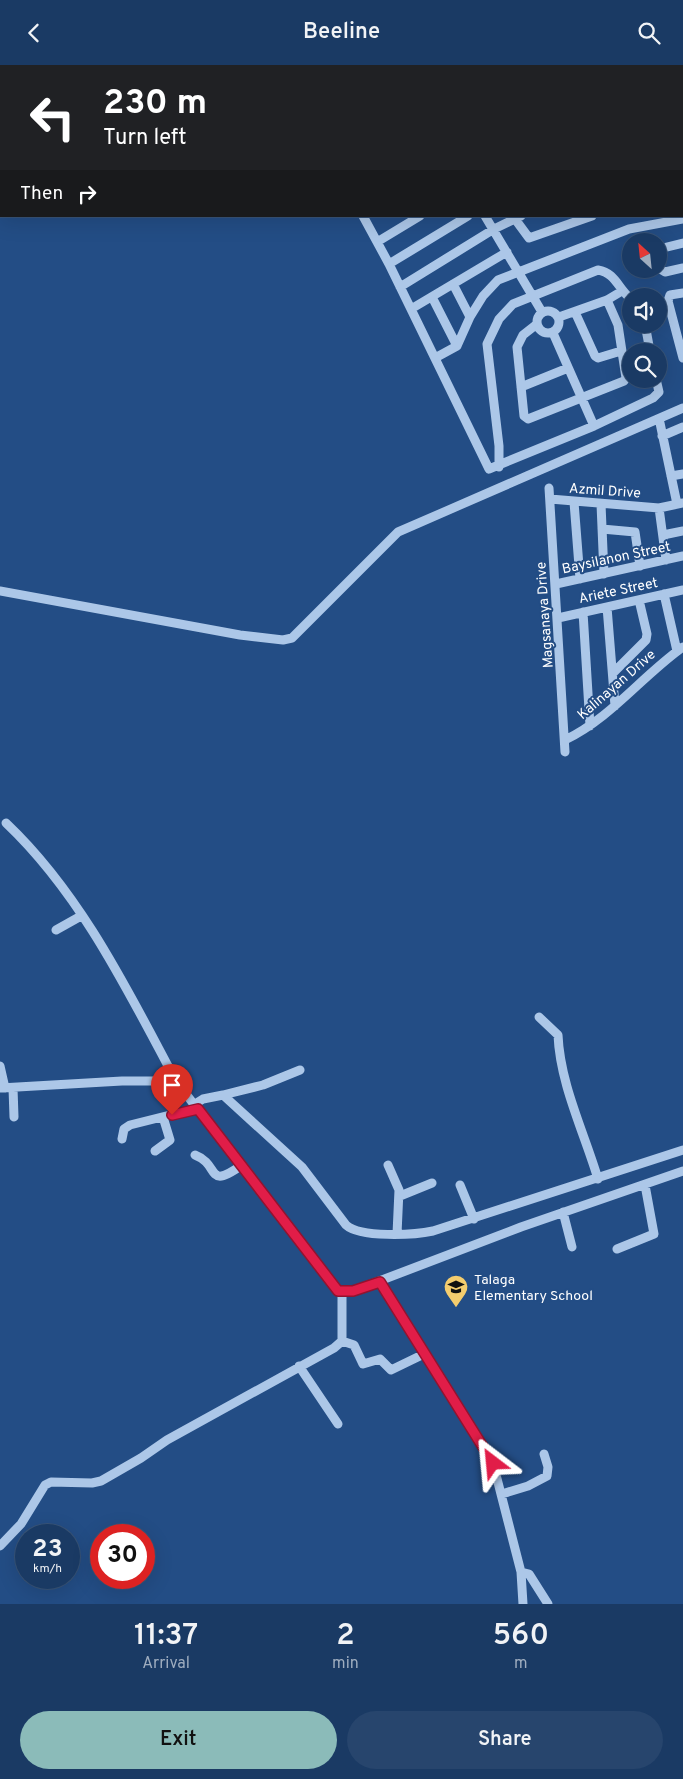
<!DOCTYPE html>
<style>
body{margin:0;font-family:Overpass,sans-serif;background:#27456d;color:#f1f3f6;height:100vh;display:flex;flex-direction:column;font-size:19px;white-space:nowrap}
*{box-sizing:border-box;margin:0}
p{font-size:16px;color:#9fadbf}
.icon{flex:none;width:28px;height:28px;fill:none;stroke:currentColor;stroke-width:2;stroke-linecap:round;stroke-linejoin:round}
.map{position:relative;height:1539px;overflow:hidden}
.drawer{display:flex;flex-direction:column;background:#1a3a64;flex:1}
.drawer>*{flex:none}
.guide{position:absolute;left:0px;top:0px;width:684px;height:152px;box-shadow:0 5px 20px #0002,0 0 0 1px #385478;background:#202124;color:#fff;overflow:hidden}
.needle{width:32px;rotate:333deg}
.buttons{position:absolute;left:622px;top:168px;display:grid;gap:10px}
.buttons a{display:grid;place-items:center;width:45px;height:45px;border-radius:50%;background:#1a3a64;box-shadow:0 5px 20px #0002,0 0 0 1px #385478;font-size:25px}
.speed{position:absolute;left:15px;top:1459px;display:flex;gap:10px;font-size:25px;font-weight:700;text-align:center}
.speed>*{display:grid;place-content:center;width:65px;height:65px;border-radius:50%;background:#1a3a64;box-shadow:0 5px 20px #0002,0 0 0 1px #385478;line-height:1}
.speed small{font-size:12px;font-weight:400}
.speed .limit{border:8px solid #d22;background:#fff;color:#111}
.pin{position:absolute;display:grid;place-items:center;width:42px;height:42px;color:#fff;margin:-51px -21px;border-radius:50% 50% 50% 0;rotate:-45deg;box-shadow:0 0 5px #0007}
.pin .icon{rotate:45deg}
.me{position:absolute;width:55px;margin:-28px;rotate:331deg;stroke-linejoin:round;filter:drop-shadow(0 0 4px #0008)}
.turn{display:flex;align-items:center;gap:18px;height:105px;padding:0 20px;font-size:22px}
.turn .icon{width:65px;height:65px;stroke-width:2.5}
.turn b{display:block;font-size:35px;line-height:42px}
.then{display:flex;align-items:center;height:48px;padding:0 20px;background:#0003;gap:10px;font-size:19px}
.eta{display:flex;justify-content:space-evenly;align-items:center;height:85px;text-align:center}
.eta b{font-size:30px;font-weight:600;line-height:35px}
.primary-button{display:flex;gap:10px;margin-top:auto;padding:10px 20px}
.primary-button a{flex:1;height:58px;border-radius:30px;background:#8bbbb9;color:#111;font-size:20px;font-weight:600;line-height:58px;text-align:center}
.primary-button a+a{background:#27456d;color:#f1f3f6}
header{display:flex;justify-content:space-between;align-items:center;height:65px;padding:0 20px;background:#1a3a64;font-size:22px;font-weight:600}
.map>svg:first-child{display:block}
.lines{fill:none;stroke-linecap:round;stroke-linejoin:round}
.minor{stroke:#acc7e8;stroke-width:9}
.route-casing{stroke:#92132f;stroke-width:12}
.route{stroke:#e11d48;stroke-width:9}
.labels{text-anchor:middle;stroke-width:4;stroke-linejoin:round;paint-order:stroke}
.street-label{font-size:14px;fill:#fff;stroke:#234d85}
.poi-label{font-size:14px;fill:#fff;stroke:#234d85;text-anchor:start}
</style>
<header><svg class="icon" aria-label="back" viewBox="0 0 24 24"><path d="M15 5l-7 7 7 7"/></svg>Beeline<svg class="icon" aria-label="search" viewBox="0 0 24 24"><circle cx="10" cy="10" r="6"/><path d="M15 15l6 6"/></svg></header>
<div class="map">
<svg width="683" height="1539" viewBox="0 0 683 1539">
<rect width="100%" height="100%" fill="#234d85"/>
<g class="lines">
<!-- minor -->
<path class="minor" d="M165,0l1,1
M67,1l2,-1
M682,12h1
M0,89l1,-2
M682,90h1
M682,132l1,3
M363,151l26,48 100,205 105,-43 59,-28 6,-6 -3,-13
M485,151l57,96
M515,154l14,19 63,-22
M377,177l43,-26
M659,184l24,-6
M389,199l79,-48
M659,200l1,4 5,3 18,-4
M453,219l17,33
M400,222l94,-58 27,-13
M683,228l-13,2 -2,6 15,57
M432,232l25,49
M411,244l96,-57
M537 257a11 11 0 1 1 22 0a11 11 0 1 1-22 0Z
M575,247l20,44 3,2 23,-7
M559,252l48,-17 15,-9
M537,259l-14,11 -6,12 7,69 4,3 96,-38 2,-3 -8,-53 -11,-25
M645,259l5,27
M553,268l41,93
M435,293l22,-12 13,-29 13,-21 15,-16 131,-51 54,-10
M521,322l47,-19
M660,358l17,81
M662,371l21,-9
M499,402v-21l-12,-102 12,-25 14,-15 85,-34c18,3 20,19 33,29
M671,411l12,-2
M549,423l16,264
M550,434l109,9 24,-5
M574,437l6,77
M601,439l3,70
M659,443l7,52
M602,464l33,3 5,34
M663,470l20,-4
M556,519l127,-28
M0,526l240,44 43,5 9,-2 106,-106 285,-124
M664,529l13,57
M607,542l8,99
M583,547l7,114
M558,553l125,-28
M613,608l33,-33 1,-6 -8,-34
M565,675c46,-22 77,-64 118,-93
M6,758c75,71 122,168 170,258
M56,865l25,-14
M539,952l19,18c2,49 26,97 40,144
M0,1001l5,22
M0,1023l122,-7h54l158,206 8,5 11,-1 168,-64 162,-56
M13,1023l1,29
M223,1030l40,-10 37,-15
M195,1039l8,-5 20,-4 79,72 44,58c14,13 68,10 87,6l250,-81
M122,1074l2,-10 6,-4 68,-17
M155,1086l15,-11 -7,-23
M195,1090c26,10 10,36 47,10
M388,1100l11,25 -2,44
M460,1120l14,34
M400,1131l32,-13
M563,1147l9,35
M617,1184l37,-15 -9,-49
M379,1217l114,181 28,109 2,32
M342,1276l12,4 9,19 17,-5 11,11 33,-16
M299,1301l39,58
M502,1429l26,-8 19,-10 1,-9 -4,-13
M0,1481l21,-22 24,-39 6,-3 41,1 9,-2 40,-23 26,-18 167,-92 8,-7v-49
M521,1507l8,2 19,30"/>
</g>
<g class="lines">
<defs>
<path id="route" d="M172,1050l26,-6 140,182h15l27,-9 113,181"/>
</defs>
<!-- route casing -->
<use href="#route" class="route-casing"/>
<!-- route -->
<use href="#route" class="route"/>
</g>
<!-- icons -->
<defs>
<symbol id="school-pin" viewBox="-11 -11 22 30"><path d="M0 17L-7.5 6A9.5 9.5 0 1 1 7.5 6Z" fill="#f4cd6e" stroke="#234d85"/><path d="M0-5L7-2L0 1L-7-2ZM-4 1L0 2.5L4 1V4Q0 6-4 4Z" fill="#111"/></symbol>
</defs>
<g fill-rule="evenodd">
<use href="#school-pin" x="442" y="1208" width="28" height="38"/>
</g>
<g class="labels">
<!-- street labels -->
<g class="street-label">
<text transform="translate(605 425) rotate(4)" y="5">Azmil Drive</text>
<text transform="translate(616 492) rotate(-12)" y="5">Baysilanon Street</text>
<text transform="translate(618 525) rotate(-12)" y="5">Ariete Street</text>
<text transform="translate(544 550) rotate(-94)" y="5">Magsanaya Drive</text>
<text transform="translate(616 619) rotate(-41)" y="5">Kalinayan Drive</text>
</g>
<!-- poi labels -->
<g class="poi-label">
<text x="474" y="1219">Talaga<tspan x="474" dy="16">Elementary School</tspan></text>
</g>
</g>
</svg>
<div class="buttons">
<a><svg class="needle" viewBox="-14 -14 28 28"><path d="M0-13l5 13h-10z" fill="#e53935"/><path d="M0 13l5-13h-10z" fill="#9fadbf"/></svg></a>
<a><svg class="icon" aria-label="sound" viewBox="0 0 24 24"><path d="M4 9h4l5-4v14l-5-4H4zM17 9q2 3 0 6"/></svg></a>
<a><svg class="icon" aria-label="search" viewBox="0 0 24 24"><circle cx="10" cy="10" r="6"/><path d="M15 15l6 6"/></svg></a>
</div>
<div class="speed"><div>23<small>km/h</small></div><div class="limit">30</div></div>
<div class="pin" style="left:172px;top:1050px;background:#d93025"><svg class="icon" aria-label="arrive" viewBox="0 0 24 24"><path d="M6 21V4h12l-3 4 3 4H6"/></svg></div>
<svg class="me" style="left:493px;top:1398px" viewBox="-20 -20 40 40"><path d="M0-17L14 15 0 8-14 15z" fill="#e11d48" stroke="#fff" stroke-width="4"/></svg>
<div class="guide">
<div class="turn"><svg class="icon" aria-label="left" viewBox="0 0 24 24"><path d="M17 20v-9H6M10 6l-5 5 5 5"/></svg><div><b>230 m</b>Turn left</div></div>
<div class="then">Then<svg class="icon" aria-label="right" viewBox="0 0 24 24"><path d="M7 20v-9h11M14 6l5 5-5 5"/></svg></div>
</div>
</div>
<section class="drawer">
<div class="eta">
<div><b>11:37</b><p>Arrival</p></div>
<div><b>2</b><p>min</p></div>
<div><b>560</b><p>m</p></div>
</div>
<div class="primary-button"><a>Exit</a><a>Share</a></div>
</section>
